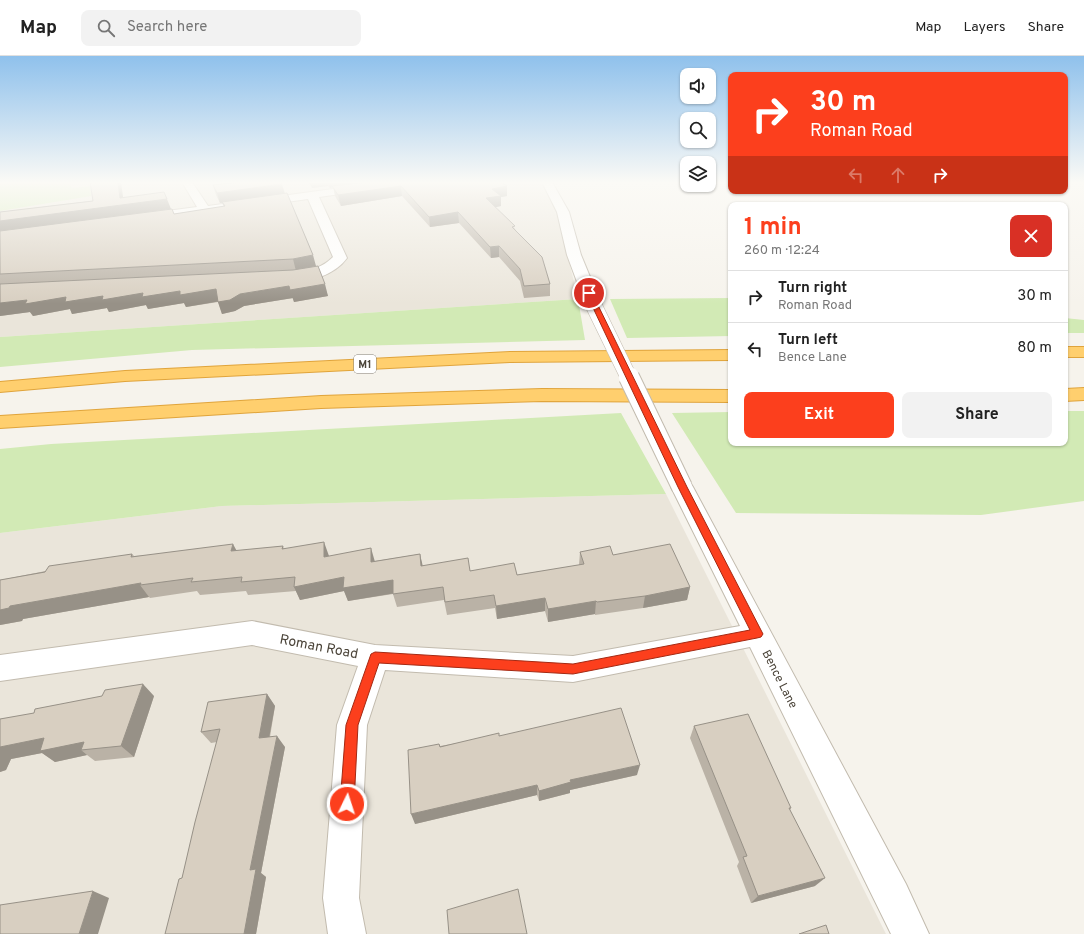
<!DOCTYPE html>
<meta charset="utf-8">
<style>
body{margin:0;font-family:Overpass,sans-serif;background:#f2f2f2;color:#222;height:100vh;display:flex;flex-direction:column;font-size:15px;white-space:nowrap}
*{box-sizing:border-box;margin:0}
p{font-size:13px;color:#767676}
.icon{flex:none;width:22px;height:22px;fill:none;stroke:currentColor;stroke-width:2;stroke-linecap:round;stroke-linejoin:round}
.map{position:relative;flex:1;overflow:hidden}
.drawer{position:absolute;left:728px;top:146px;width:340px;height:244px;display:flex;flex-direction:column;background:#fff;border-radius:8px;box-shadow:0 1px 3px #0004}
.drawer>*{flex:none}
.guide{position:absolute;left:728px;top:16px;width:340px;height:122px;border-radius:8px;box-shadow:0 1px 3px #0004;background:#fc3f1d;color:#fff;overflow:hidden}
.tools{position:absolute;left:680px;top:12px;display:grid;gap:8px}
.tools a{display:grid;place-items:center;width:36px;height:36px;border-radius:8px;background:#fff;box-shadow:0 1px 3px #0004;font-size:20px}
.pin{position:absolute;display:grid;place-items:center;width:34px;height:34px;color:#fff;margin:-17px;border:2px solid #fff;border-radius:50%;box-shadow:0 1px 4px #0007}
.me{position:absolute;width:44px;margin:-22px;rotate:4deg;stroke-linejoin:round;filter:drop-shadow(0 0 3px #0008)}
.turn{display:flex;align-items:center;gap:14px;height:84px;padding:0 16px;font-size:18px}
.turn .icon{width:52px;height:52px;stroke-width:2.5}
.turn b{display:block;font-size:28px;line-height:34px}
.lanes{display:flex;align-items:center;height:38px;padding:0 16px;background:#0003;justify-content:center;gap:20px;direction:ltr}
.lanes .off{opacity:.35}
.round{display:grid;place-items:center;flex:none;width:42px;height:42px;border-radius:8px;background:#f2f2f2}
.headline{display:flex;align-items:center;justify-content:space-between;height:68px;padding:0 16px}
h1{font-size:24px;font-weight:700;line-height:30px;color:#fc3f1d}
.button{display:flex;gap:8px;margin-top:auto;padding:8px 16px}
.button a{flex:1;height:46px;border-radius:8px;background:#fc3f1d;color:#fff;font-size:16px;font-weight:700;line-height:46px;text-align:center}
.button a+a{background:#f2f2f2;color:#222}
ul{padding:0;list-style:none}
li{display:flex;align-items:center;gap:12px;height:52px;padding:0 16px;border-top:1px solid #e0e0e0}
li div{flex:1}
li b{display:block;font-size:15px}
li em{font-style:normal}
header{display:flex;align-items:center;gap:24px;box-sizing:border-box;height:56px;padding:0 20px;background:#fff;border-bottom:1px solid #e0e0e0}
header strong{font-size:19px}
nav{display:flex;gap:22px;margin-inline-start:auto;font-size:14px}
.search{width:280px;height:36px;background:#f2f2f2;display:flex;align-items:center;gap:10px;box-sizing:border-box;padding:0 14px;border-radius:8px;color:#767676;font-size:15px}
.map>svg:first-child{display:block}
.residential{fill:#eae5da}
.green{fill:#d2eab5}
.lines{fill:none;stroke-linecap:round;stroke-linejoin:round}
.street-casing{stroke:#c2bbae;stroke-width:2}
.highway-casing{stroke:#e0a43c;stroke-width:2}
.street{fill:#fff;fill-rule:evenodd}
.highway{fill:#ffcf6e;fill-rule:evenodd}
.street-bridge-far1-casing{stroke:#c2bbae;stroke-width:17;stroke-linecap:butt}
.street-bridge-casing{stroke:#c2bbae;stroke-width:22;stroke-linecap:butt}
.street-bridge-far1{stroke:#fff;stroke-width:16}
.street-bridge{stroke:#fff;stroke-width:20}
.wall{fill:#bab2a6}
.shaded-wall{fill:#979187}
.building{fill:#d8cfc1;stroke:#979187}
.route{fill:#fc3f1d;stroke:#a42913}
.labels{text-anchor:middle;stroke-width:3;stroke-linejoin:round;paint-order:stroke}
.shield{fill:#fff;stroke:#817c74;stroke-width:1}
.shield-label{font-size:11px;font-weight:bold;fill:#4b4439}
.street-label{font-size:12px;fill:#4b4439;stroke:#fff}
.near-street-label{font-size:14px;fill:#4b4439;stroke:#fff}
</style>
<header>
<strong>Map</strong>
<div class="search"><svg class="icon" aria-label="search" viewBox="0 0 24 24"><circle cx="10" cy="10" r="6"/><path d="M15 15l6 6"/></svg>Search here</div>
<nav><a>Map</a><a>Layers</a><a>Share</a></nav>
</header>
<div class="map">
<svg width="1084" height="878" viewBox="0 0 1084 878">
<rect width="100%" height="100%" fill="#f6f3ec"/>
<!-- residential -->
<path class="residential" d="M0,126h574l-30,2 13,27 21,88 -578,38z
M666,438l220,440h-886v-401l222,-27z"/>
<!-- green -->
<path class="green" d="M0,126h55l1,2 13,-2 3,6 18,-2 1,10 -91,15z
M731,242v38l-104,2 -17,-39z
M578,243l7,41 -393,10 -192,17v-30z
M1065,262l19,2v13h-19z
M1065,355h19v90l-103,14 -245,-2 -64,-100 59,-1v31h334z
M621,357l45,81 -444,12 -222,27v-84l51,-5z"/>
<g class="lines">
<defs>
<path id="street" d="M182,126h10l16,24 176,-24h26l-5,3 -86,12 28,61c-12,17 -41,27 -61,22l-2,-3 2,-3c19,-5 32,-2 47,-17l-25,-58 -164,23 -4,-1 -2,-3 2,-3 4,-1 53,-7z
M542,126h10l17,30 12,43 21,51 -3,3 -5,2 -5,-2 -3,-3 -19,-51 -10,-43z
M682,423l8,3 3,5 213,397 23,50h-38l-141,-287 -177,35 -188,-12 -18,55 -8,173 7,36h-38l-5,-36 14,-173 21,-59 -106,-21 -252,36v-26l252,-34 123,24 198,11 167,-30 -69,-139 3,-5z"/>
<path id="highway" d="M1065,291h19v10h-19z
M731,294v10l-221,2 -385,19 -125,11v-10l125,-11 385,-19z
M1084,332v12l-19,1v-12z
M542,333l189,1v12l-189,-1 -221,7 -321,20v-12l321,-20z"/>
</defs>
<!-- street casing -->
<use href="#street" class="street-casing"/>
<!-- highway casing -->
<use href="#highway" class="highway-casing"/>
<!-- street -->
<use href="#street" class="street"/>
<!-- highway -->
<use href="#highway" class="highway"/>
<defs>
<path id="street-bridge-far1" d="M594,250l35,72"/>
<path id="street-bridge" d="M629,321l53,110"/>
</defs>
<!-- street-bridge-far1 casing -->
<use href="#street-bridge-far1" class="street-bridge-far1-casing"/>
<!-- street-bridge casing -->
<use href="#street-bridge" class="street-bridge-casing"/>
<!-- street-bridge-far1 -->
<use href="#street-bridge-far1" class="street-bridge-far1"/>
<!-- street-bridge -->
<use href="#street-bridge" class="street-bridge"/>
</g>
<!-- wall -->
<path class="wall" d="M308,126h193l6,14 -6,1v9l-6,1 20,22 35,55v12l-26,2 -4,-17 -21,-24 -8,1 -32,-35 -29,4 -28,-31 -61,10 -6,-10 -2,-9 -3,1 -2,-2 -16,2z
M213,129l72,8 43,103 -34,6 -1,-4 -49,8 -9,5 -13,3 -4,-12 -32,5 -2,-4 -36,6 -2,-4 -37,7 -2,-4 -35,6 -2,-5 -37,7 -3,-4 -30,4v-104l123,-15 48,12 3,5 50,-7 -2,-4h-2l-4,-8z
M283,490l1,3 45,7 46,5 45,-7 2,12 95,9 62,-10 1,-13 33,3 77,32 -3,13 -44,8 -48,7v-1l-47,8 -3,-11 -48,8 -2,-11 -48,7 -3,-15 -47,7 -4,-13 -45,7 -4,-10 -44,9 -4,-9 -48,4 -2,-4 -46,4 -3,-4 -47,7 -1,-1 -126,22 -1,2 -22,4v-45l132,-26 2,2 103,-5z
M267,638l8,12 -5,31 15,10 -24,126 5,4 -10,57h-91l17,-56 35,-136 -6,1 -10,-11z
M154,640l-20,61 -39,4 -8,-6 -32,7 -13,-9 -31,6 -5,11 -6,2v-53z
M694,670l97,82 -1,2 25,76 -64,17 -14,-37 2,-4 -49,-124z
M499,680l138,39 -67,15v3l-31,8 -2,-6 -122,29 24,-80 1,2z"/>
<!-- shaded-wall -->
<path class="shaded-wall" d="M118,126h3l3,22 43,-5 4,10 -171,23v-11l120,-23z
M310,126h17l1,4 -16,2z
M328,126h48l-44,4 1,1 -3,1z
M282,128l3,10 -65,9 -3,-10z
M401,130l1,10 -61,10 -3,-11z
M507,130v10l-6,1v9l-14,3 -1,-11 6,-9z
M458,156l1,11 -29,4 -1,-10z
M499,190v11l-8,1 -1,-11z
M313,199l3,11 -20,5 -3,-12z
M325,228l3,12 -34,6 -4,-12z
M289,230l4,12 -49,8 -9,5 -13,3 -4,-12 22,-8z
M216,233l5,12 -35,6 -2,-4 -36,6 -2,-4 -37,7 -2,-4 -35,6 -2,-5 -37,7 -3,-4 -30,4v-13l27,-3 39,-3 37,-1z
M324,486l5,14 -5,1z
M233,488l7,13 -9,-6z
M371,492l4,14h-4z
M420,498l3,13 -2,-1z
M344,521l49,3 3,13 -48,8 -4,-10 -44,9 -6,-13z
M141,527l-1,2 9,12 -126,22 -1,2 -22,4v-15l10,-4z
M690,531l-3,13 -44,8 2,-12z
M545,542v13l-48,8 -1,-13z
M596,545l-1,13 -47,8v-13z
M143,628l11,12 -20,61 -13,-11z
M267,638l8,12 -8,43 -8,-11z
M277,680l8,11 -24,126 5,4 -10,57h-12l6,-64z
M44,682l40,4 -3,8 6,5 -32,7 -13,-9 -31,6 -5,11 -6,2v-25z
M640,709l-3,10 -67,15v3l-31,8v-10l31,-11z
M537,729v10l-122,29 -4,-10z
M825,822l-10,8 -64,17 7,-7z
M93,835l16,7 -11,36h-19z"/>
<!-- building -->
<path class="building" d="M90,126h28l2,16 44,-6 3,7 -167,22v-9l93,-11z
M240,126h41l1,2 -65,9 -4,-8z
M367,126h134l6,4 -15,3 9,7 -15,2 29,28 -3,1 30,30 8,27 -26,2 -4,-17 -21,-23 -9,1 -32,-35 -29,5 -28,-31 -63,9 -6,-9z
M287,137l26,62 -20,4 -293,15v-43l172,-22 2,5 51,-8 -3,-4z
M318,210l7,18 -35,6 -1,-4 -49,8 -10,6 -12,2 -2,-13 -36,6v-4l-38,6 1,-4 -41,7 1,-4 -38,6 1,-5 -41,7 2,-4 -27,3v-19l293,-14z
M324,486v15l47,-9v14l49,-8 1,12 47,-8 2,13 44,-8 3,12 67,-11 -4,-12 30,-6 3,9 57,-11 20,43 -45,9 -48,6 -1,-1 -48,8 -3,-11 -49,8 -2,-11 -49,7 -2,-15 -50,7v-14l-50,8 1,-11 -50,10 1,-10 -54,5 1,-5 -51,5 2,-4 -53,7 1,-2 -131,23 -1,2 -9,2v-30l45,-8 4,-6 83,-12 -1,3 102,-13 -2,7 52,-5 -1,3z
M143,628l-22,62 -40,4 3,-8 -44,9 4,-13 -44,9v-28l34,-6 1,-4 67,-13 3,-6z
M267,638l-8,44 18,-2 -27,134 6,-1 -12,65h-79l14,-55 3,-1 13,-56 25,-93 -19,3 7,-30z
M621,652l19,57 -70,15 1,2 -32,9 -2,-6 -126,29 -3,-64 31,-6 1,3 59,-14v3z
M748,658l43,94h-2l36,70 -67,18 -15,-39 4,-1 -53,-130z
M518,833l9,45h-78l-2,-24z
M93,835l-14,43h-79v-29z
M826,869l3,9h-30z"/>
<!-- sky -->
<linearGradient id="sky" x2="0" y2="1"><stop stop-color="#8fc1ec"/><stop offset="0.51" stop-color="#fbfaf6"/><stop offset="1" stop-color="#fbfaf6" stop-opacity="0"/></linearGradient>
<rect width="1084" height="248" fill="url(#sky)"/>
<!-- route -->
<path class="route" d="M589,235l3,2 95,194 76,147 -2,3 -4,1 -184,36 -194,-11 -21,62 -4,79 -2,5 -5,2 -5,-2 -2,-5 6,-79 25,-71 4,-2 198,12 177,-34 -72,-143 -92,-194z"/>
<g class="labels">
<!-- shield labels -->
<rect class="shield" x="354" y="299" width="22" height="18" rx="3"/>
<g class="shield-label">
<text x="365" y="312">M1</text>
</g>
<!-- street labels -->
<g class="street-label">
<text transform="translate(780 623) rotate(63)" y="4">Bence Lane</text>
</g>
<!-- near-street labels -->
<g class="near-street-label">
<text transform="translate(319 590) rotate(11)" y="5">Roman Road</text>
</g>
</g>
</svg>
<div class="tools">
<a><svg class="icon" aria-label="sound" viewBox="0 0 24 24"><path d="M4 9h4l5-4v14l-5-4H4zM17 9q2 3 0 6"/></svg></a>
<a><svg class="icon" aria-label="search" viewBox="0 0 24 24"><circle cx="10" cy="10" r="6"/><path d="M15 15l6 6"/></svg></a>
<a><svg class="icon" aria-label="layers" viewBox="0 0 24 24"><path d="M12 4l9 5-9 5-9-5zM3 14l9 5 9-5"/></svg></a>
</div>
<div class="pin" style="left:589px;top:237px;background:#d93025"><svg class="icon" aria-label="arrive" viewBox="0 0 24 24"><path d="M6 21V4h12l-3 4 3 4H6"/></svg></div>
<svg class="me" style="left:347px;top:748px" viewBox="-20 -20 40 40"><circle r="17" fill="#fc3f1d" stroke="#fff" stroke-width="3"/><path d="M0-11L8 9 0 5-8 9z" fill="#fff"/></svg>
<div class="guide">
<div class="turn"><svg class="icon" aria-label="right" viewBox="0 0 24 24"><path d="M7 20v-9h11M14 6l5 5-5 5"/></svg><div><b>30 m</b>Roman Road</div></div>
<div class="lanes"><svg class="icon off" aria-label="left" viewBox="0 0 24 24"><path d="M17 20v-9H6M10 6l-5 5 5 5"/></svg><svg class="icon off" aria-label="ahead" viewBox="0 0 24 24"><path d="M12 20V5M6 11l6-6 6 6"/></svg><svg class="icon" aria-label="right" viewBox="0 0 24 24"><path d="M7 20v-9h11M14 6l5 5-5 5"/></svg></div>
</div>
<section class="drawer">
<div class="headline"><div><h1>1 min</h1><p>260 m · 12:24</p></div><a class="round" style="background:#d93025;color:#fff"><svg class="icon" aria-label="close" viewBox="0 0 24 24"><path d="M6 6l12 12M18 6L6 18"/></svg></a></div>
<ul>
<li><svg class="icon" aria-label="right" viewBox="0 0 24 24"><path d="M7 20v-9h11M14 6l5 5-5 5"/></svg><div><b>Turn right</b><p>Roman Road</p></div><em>30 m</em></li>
<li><svg class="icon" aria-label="left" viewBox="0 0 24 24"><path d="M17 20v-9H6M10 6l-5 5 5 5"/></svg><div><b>Turn left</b><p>Bence Lane</p></div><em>80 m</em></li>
</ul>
<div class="button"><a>Exit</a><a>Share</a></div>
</section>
</div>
